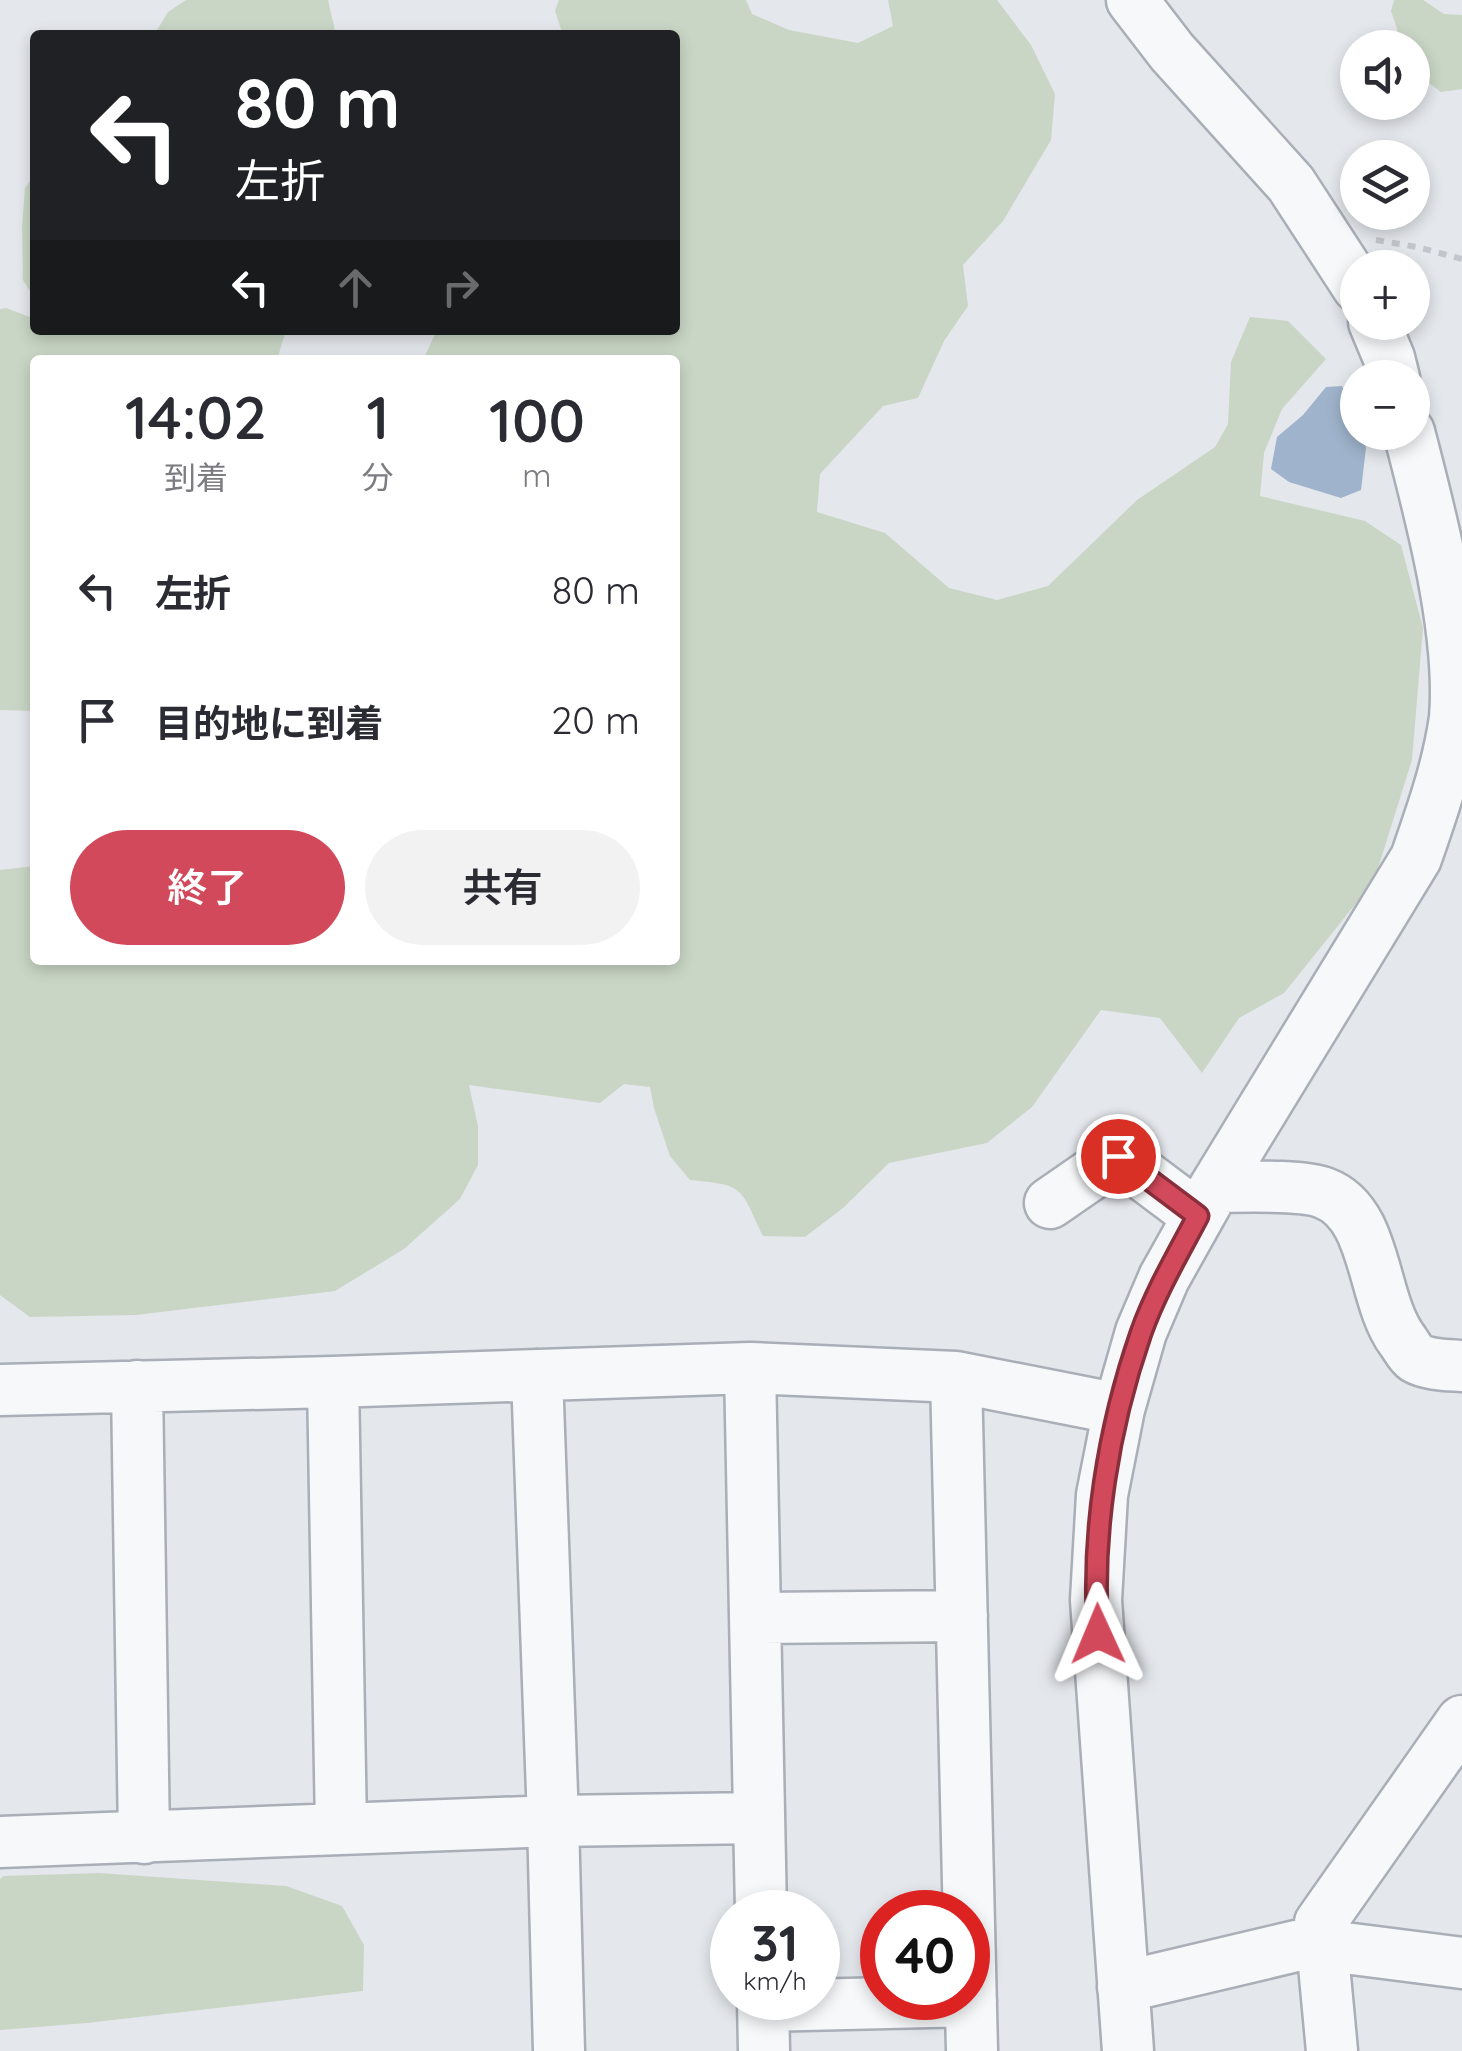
<!DOCTYPE html>
<html lang="ja">
<meta charset="utf-8">
<style>
body{margin:0;font-family:Quicksand,"Noto Sans JP",sans-serif;background:#f2f2f3;color:#2b2b33;height:100vh;display:flex;flex-direction:column;font-size:38px;white-space:nowrap}
*{box-sizing:border-box;margin:0}
p{font-size:32px;color:#7c7c81}
.icon{flex:none;width:55px;height:55px;fill:none;stroke:currentColor;stroke-width:2;stroke-linecap:round;stroke-linejoin:round}
.map{position:relative;flex:1;overflow:hidden}
.details{position:absolute;left:30px;top:355px;width:650px;height:610px;display:flex;flex-direction:column;background:#fff;border-radius:10px;box-shadow:0 5px 15px #0003}
.details>*{flex:none}
.banner{position:absolute;left:30px;top:30px;width:650px;height:305px;border-radius:10px;box-shadow:0 5px 15px #0003;background:#202124;color:#fff;overflow:hidden}
.tools{position:absolute;left:1340px;top:30px;display:grid;gap:20px}
.tools a{display:grid;place-items:center;width:90px;height:90px;border-radius:50%;background:#fff;box-shadow:0 5px 15px #0003;font-size:50px}
.speed{position:absolute;left:710px;top:1890px;display:flex;gap:20px;font-size:50px;font-weight:700;text-align:center}
.speed>*{display:grid;place-content:center;width:130px;height:130px;border-radius:50%;background:#fff;box-shadow:0 5px 15px #0003;line-height:1}
.speed small{font-size:25px;font-weight:400}
.speed .limit{border:15px solid #d22;background:#fff;color:#111}
.pin{position:absolute;display:grid;place-items:center;width:85px;height:85px;color:#fff;margin:-42px;border:5px solid #fff;border-radius:50%;box-shadow:0 2px 10px #0007}
.me{position:absolute;width:110px;margin:-55px;rotate:359deg;stroke-linejoin:round;filter:drop-shadow(0 0 8px #0008)}
.turn{display:flex;align-items:center;gap:35px;height:210px;padding:0 40px;font-size:45px}
.turn .icon{width:130px;height:130px;stroke-width:2.5}
.turn b{display:block;font-size:70px;line-height:85px}
.lanes{display:flex;align-items:center;height:95px;padding:0 40px;background:#0003;justify-content:center;gap:50px;direction:ltr}
.lanes .off{opacity:.35}
.eta{display:flex;justify-content:space-evenly;align-items:center;height:170px;text-align:center}
.eta b{font-size:60px;font-weight:600;line-height:70px}
.cta{display:flex;gap:20px;margin-top:auto;padding:20px 40px}
.cta a{flex:1;height:115px;border-radius:60px;background:#d1495b;color:#fff;font-size:40px;font-weight:600;line-height:115px;text-align:center}
.cta a+a{background:#f2f2f3;color:#2b2b33}
ul{padding:0;list-style:none}
li{display:flex;align-items:center;gap:30px;height:130px;padding:0 40px}
li div{flex:1}
li b{display:block;font-size:38px}
li em{font-style:normal}
.map>svg:first-child{display:block}
.green{fill:#c9d6c5}
.water{fill:#9fb4cc}
.lines{fill:none;stroke-linecap:round;stroke-linejoin:round}
.minor-casing{stroke:#a9aeb7;stroke-width:55}
.path{stroke:#c2c5cb;stroke-width:6;stroke-dasharray:8 8;stroke-linecap:butt}
.minor{stroke:#f7f8fa;stroke-width:50}
.route-casing{stroke:#882f3b;stroke-width:25}
.route{stroke:#d1495b;stroke-width:18}
</style>
<div class="map">
<svg width="1462" height="2051" viewBox="0 0 1462 2051">
<rect width="100%" height="100%" fill="#e4e7ec"/>
<!-- green -->
<path class="green" d="M186,0h142l8,35h-182l14,-23z
M559,0h187l6,14 37,16 69,13 35,-17 -5,-26h109l34,45 24,49 -4,46 -48,81 -40,44 5,41 -24,35 -26,57 -35,8 -63,68 -3,38 68,21 64,55 48,12 51,-14 89,-86 78,-53 13,-23 3,-62 19,-45 38,4 38,38 -44,50 -18,44 -4,43 105,25 36,24 22,83 -11,132 -38,121 -90,112 -45,25 -37,55 -42,-55 -59,-8 -69,97 -45,36 -98,20 -46,45 -38,29 -42,-1c-23,-48 -17,-51 -73,-56l-20,-24 -16,-48 -4,-21 -26,-3 -24,19 -131,-18 9,41v39l-18,34 -56,50 -69,42 -199,24 -106,2 -30,-22v-425l35,-4v94h640v-600h-252l14,-30h238v-295h-112l-8,-24z
M1394,0h29l21,14 18,1v74l-21,3 -28,-21 -1,-23 -9,-1 -12,-36z
M35,174v125l-12,-19 -1,-53 3,-39z
M6,308l29,11v11h251l-9,30h-242v351l-35,-1v-401z
M99,1873l187,13 56,20 22,39 -1,46 -276,32 -87,7v-151l4,-3z"/>
<!-- water -->
<path class="water" d="M1342,386l15,32 1,14 5,1 3,15 -5,42 -20,8 -52,-16 -18,-13 6,-32 26,-22 23,-28z"/>
<g class="lines">
<defs>
<path id="minor" d="M1132,0l40,52 119,132 67,103
M1374,322l15,36 5,20
M1215,1187c26,0 87,-3 109,6 54,20 47,105 78,147 4,5 8,14 14,18 12,7 32,7 46,8
M1050,1203l68,-47 80,60
M750,1368l11,544
M956,1377l16,674
M333,1382l8,446
M137,1386l7,452
M0,1390l333,-8 417,-14 206,9 163,32
M755,1618l207,-2
M0,1842l553,-21 -16,-446
M1123,1987l173,-41 25,-1 141,18
M763,1998l1,53
M763,2006l208,-5
M559,2051l-6,-230 206,-3
M1128,2051l-32,-451 6,-105 17,-86 22,-77 23,-54 51,-91 201,-329c16,-46 32,-91 39,-140 7,-85 -24,-202 -46,-286
M1332,2051l-12,-128 142,-202"/>
</defs>
<!-- minor casing -->
<use href="#minor" class="minor-casing"/>
<!-- path -->
<path class="path" d="M1376,240l41,7 45,12"/>
<!-- minor -->
<use href="#minor" class="minor"/>
</g>
<g class="lines">
<defs>
<path id="route" d="M1098,1634c-7,-100 10,-206 43,-301 15,-42 37,-79 57,-117l-80,-60"/>
</defs>
<!-- route casing -->
<use href="#route" class="route-casing"/>
<!-- route -->
<use href="#route" class="route"/>
</g>
</svg>
<div class="tools">
<a><svg class="icon" aria-label="sound" viewBox="0 0 24 24"><path d="M4 9h4l5-4v14l-5-4H4zM17 9q2 3 0 6"/></svg></a>
<a><svg class="icon" aria-label="layers" viewBox="0 0 24 24"><path d="M12 4l9 5-9 5-9-5zM3 14l9 5 9-5"/></svg></a>
<a>+</a>
<a>−</a>
</div>
<div class="speed"><div>31<small>km/h</small></div><div class="limit">40</div></div>
<div class="pin" style="left:1118px;top:1156px;background:#d93025"><svg class="icon" aria-label="arrive" viewBox="0 0 24 24"><path d="M6 21V4h12l-3 4 3 4H6"/></svg></div>
<svg class="me" style="left:1098px;top:1634px" viewBox="-20 -20 40 40"><path d="M0-17L14 15 0 8-14 15z" fill="#d1495b" stroke="#fff" stroke-width="4"/></svg>
<div class="banner">
<div class="turn"><svg class="icon" aria-label="left" viewBox="0 0 24 24"><path d="M17 20v-9H6M10 6l-5 5 5 5"/></svg><div><b>80 m</b>左折</div></div>
<div class="lanes"><svg class="icon" aria-label="left" viewBox="0 0 24 24"><path d="M17 20v-9H6M10 6l-5 5 5 5"/></svg><svg class="icon off" aria-label="ahead" viewBox="0 0 24 24"><path d="M12 20V5M6 11l6-6 6 6"/></svg><svg class="icon off" aria-label="right" viewBox="0 0 24 24"><path d="M7 20v-9h11M14 6l5 5-5 5"/></svg></div>
</div>
<section class="details">
<div class="eta">
<div><b>14:02</b><p>到着</p></div>
<div><b>1</b><p>分</p></div>
<div><b>100</b><p>m</p></div>
</div>
<ul>
<li><svg class="icon" aria-label="left" viewBox="0 0 24 24"><path d="M17 20v-9H6M10 6l-5 5 5 5"/></svg><div><b>左折</b></div><em>80 m</em></li>
<li><svg class="icon" aria-label="arrive" viewBox="0 0 24 24"><path d="M6 21V4h12l-3 4 3 4H6"/></svg><div><b>目的地に到着</b></div><em>20 m</em></li>
</ul>
<div class="cta"><a>終了</a><a>共有</a></div>
</section>
</div>
